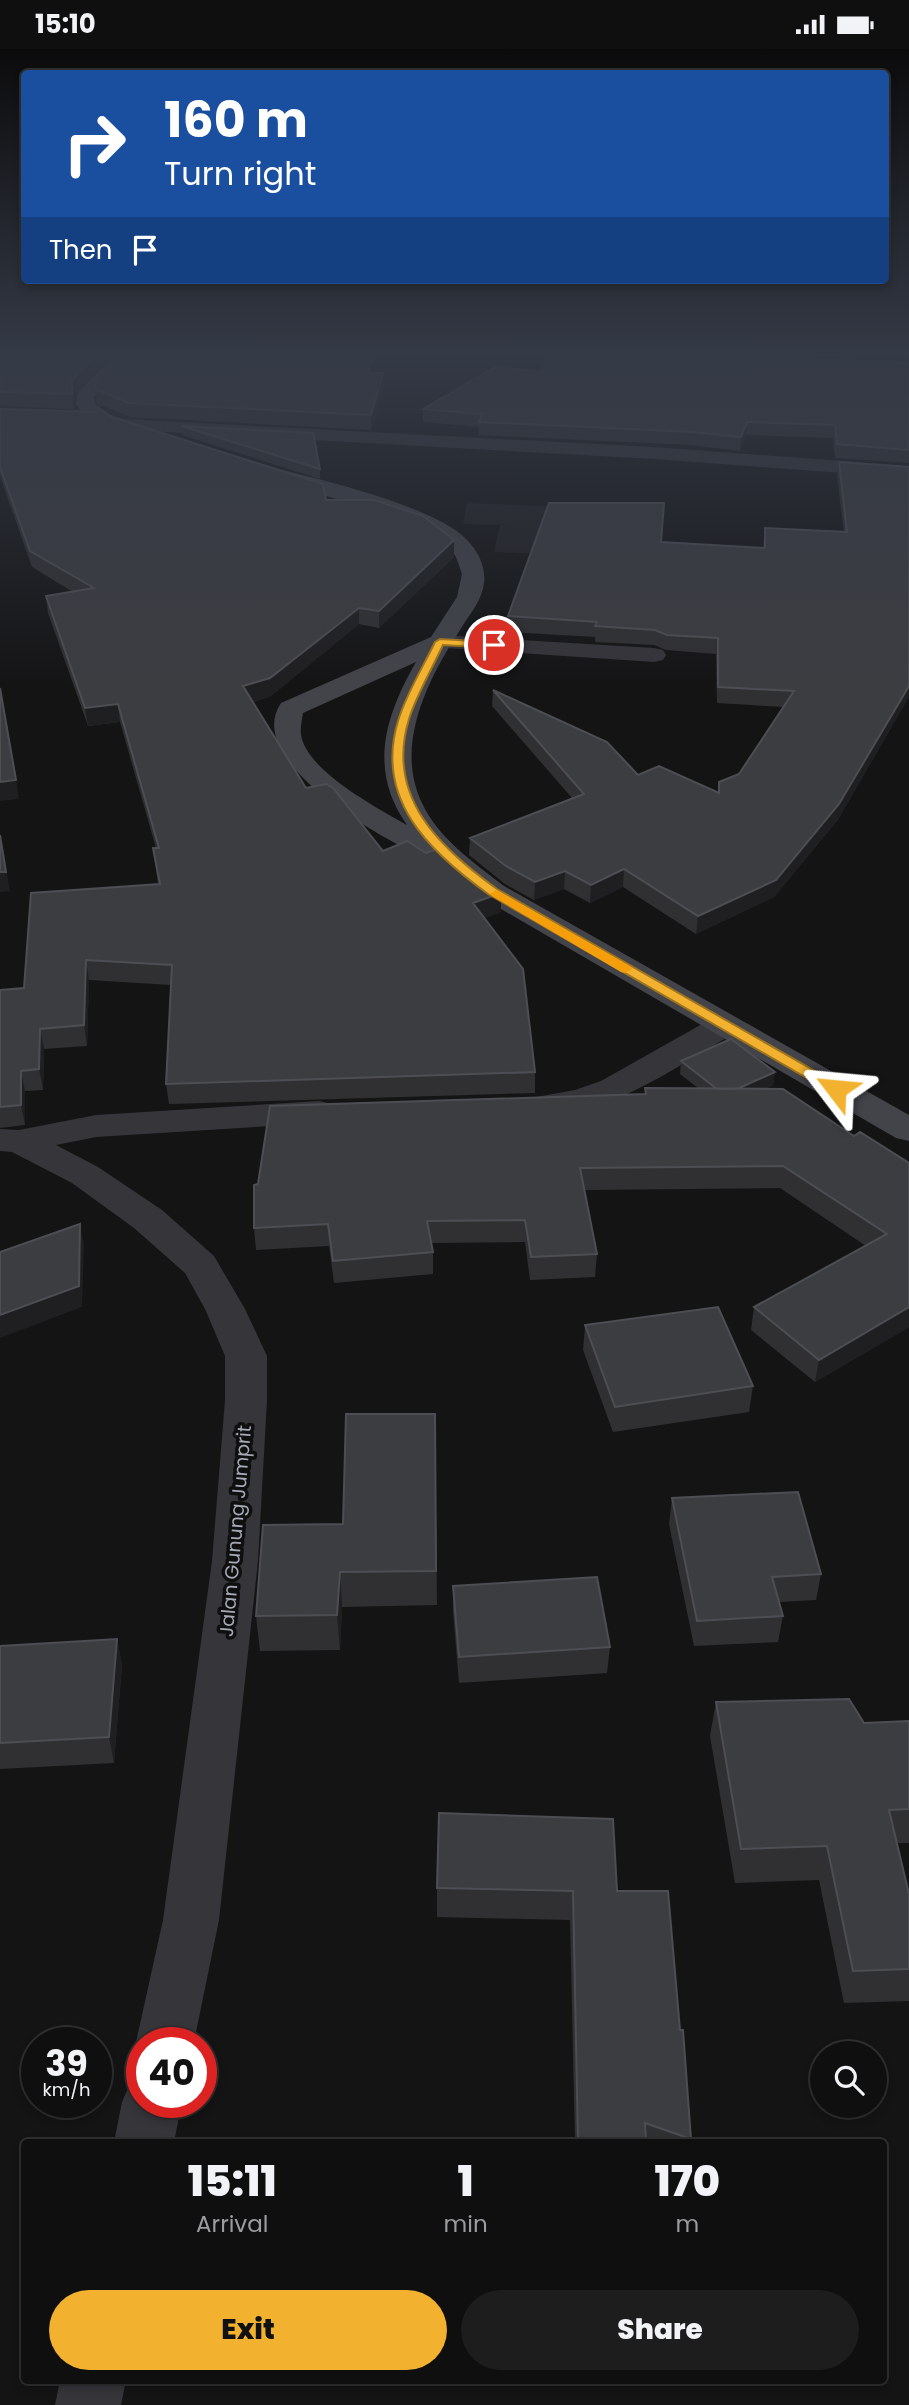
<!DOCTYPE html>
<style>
body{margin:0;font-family:Poppins,sans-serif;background:#1d1d1e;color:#f1f3f6;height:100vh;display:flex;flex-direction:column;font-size:26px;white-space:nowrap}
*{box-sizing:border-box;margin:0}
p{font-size:23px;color:#9b9c9f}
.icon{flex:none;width:38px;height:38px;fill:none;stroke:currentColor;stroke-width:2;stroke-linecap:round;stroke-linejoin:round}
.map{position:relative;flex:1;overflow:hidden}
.panel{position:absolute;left:21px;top:2090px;width:866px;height:245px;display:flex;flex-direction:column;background:#0f0f10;border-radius:7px;box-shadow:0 4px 10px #0003,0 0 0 2px #2f2f30}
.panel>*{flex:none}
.banner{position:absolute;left:21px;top:21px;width:868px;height:214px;border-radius:7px;box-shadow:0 4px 10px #0003,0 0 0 2px #2f2f30;background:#1a4fa0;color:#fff;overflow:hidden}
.tools{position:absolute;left:810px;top:1992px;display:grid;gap:14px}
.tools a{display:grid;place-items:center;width:77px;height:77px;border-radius:50%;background:#0f0f10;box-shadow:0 4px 10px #0003,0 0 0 2px #2f2f30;font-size:35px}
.speed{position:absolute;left:21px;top:1978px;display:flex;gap:14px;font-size:35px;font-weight:700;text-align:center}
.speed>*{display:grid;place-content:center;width:91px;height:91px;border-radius:50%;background:#0f0f10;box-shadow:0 4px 10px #0003,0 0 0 2px #2f2f30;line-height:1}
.speed small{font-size:18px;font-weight:400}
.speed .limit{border:10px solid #d22;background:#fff;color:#111}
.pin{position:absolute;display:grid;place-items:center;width:60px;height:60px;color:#fff;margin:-30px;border:4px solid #fff;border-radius:50%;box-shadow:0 2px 7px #0007}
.me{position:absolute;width:77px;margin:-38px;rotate:299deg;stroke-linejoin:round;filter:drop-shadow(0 0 5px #0008)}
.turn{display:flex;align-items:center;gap:24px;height:147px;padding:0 28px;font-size:32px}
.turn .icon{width:91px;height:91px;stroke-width:2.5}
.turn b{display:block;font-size:49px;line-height:60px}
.then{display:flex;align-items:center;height:66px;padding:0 28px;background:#0003;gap:14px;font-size:26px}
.eta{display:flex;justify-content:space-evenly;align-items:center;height:119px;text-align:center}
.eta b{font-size:42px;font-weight:800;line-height:49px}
.cta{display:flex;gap:14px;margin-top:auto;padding:14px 28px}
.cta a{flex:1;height:80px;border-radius:42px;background:#f2b22f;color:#111;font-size:28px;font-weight:800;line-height:80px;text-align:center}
.cta a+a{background:#1d1d1e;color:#f1f3f6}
.status{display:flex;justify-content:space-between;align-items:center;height:49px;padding:0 35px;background:#0f0f10;direction:ltr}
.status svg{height:19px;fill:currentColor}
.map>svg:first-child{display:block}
.built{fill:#202022}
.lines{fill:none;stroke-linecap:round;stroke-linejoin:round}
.street{fill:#35353a;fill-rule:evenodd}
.secondary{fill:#43444a;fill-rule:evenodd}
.wall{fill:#303033}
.shaded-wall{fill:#1f1f21}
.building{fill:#3c3d41;stroke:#4d4e53;stroke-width:2}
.route{fill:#f2b22f;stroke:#9d741f;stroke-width:2}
.slow{fill:#f59e0b}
.labels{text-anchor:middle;stroke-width:7;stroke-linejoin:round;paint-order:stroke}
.street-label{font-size:19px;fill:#a5aab6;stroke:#0f0f10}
</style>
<div class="status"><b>15:10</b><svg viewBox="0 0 49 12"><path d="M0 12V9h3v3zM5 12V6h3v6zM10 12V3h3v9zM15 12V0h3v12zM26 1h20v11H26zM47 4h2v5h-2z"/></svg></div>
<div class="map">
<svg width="909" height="2356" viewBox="0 0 909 2356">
<rect width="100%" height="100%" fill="#141415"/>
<!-- built -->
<path class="built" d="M467,454l196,8 -3,48 -166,-7 6,-27 -37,-1z"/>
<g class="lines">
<!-- street -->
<path class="street" d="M121,370l533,28 255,19v12l-255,-19 -540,-30 -3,-4 3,-4z
M440,586l214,13 9,2 3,5 -3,5 -9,2 -223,-15 -3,-5 3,-5z
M723,967l12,3 5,7 -5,7c-51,29 -144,95 -204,81l-5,-8 5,-8 44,-8 26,-9 110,-62z
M319,1052l13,3 5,8 -5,8 -13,3 -223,14 -40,8 42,22 64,43 52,46 31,53 22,47v44l-9,161 -39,359 -25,122h-52v14l-6,-14 27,-122 49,-359 13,-161v-44l-20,-47 -20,-36 -51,-45 -62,-45 -60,-31 -12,-1v-22l19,1 77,-15z
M142,2027v26h40l-8,40h-60l8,-40 9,-21z
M60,2331h66l-5,25h-66z"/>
<!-- secondary -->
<path class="secondary" d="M115,306h19l-40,42 1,7 16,11 36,12 3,4 -3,4 -7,2c-24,-6 -50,-11 -64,-33l2,-12z
M274,419c46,11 163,39 193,72 11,11 19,27 17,43 -2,18 -15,32 -24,47 -32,49 -66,115 -38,173 16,35 52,60 82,83l405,229v26l-13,-3 -414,-240c-11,-8 -34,-32 -46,-36 -42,-15 -196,-99 -155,-159l150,-66 26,-40 5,-23 -6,-17 -7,-10 -33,-21 -53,-19 -96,-29 -3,-4 3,-4zM416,613c-31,54 -48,108 -9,163 -30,-17 -100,-54 -106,-90 -1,-7 1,-15 2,-22z"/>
</g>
<!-- wall -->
<path class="wall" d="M0,306h111l-37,39v15l-74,-3z
M123,306h258l-8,18h10l1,14 -13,43 -240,-13 -34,-13 -2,-15z
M726,307l183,7v100l-74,-5 -2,-20 -87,-3 -6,16 -49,-6 -213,-10 1,-8 -56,-5v-13l118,-37z
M0,360l112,8 214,83 128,57 -75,71 -20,-4 -88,72 -18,6 53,86 77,63 43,2 55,28 20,12v19l-16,6 50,154v21l-366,11 -3,-20 5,-99 -82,-5 -2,66 -43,3 -1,41 -18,1v34l-25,3v-138l24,-2 134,-104 -5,-36h3l-36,-126 -32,4 -40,-113 -2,-17 27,-4 -41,-25 -32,-91z
M181,377l139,43v10l-138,-44z
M839,413l70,5v230l-72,124 -63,76 -78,37 -73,-47 -33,16 -26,-14 -30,11 -29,-16 -36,-29 1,-17 102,-40 -80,-92 1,-16 145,85 80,17 1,-10 20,-8 45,-67 -67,-4 -1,-49 -50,-4 -12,-5 -59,-3v-5l-88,-5 1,-16 153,-74 102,6 2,-20 79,4 -7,-57z
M681,1012l94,11 -2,13 -8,4 89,47 55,27v164l-94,55 -64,-52 3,-23 112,-61 -86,-58 -195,2 12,64 -2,23 -65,3 -5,-38 -94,1 2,9v22l-99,9 -5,-37 -73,4 -2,-22 4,-44 387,-90v-6h53l-18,-14z
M585,1276l168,61 -4,26 -136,20 -30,-82z
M435,1365l2,191 -95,2 -2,43 -80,1 -4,-35 87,-92z
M672,1449l149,76 -5,26 -37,2 4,14 -5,26 -84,4 -25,-122z
M453,1537l157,61 -3,26 -148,10 -6,-71z
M117,1590l5,26 -8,98 -114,6v-123z
M716,1653l148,21 45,-2v122h-12l12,126v32l-65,2 -25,-123 -84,3 -25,-147z
M437,1839l180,3 63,139 10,112h-115l-5,-222 -133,-3z"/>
<!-- shaded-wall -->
<path class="shaded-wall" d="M96,306h15l-37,39v15l-2,-15v-14z
M375,306h6l-13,32 -1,-14z
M383,324l1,14 -13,43v-15z
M747,373l-1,13 -6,16 1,-14z
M454,491v17l-75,71v-17z
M359,559v16l-88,72 -26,8 -2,-18z
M909,637v11l-72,124 -63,76 -78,37 2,-18z
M118,655l2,18 -32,4 -3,-18z
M16,731l3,19 -19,2v-19z
M0,786l10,56 -10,1z
M624,820l-1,18 -33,16 1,-18z
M565,822l-1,18 -30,11 1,-18z
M501,844v19l-28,11v-20z
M86,911l3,20 -2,66 -3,-21z
M40,980l4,20 -1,41 -4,-21z
M21,1022l4,20v34l-4,-20z
M775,1023l-2,13 -50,23 2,-14z
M80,1175l4,21 -2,62 -82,31v-23z
M909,1258v20l-94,55 4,-22z
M340,1523l2,35 -2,43 -3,-35z
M117,1590l5,26 -8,98 -5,-26z"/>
<!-- building -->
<path class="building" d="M0,306h96l-24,25v14l-72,-2z
M123,306h252l-8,18h16l-12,42 -242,-12 -34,-14v-5z
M550,306h176v1l183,7v87l-72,-6 -2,-19 -88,-3 -6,15 -49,-5 -213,-10 3,-8 -59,-5 74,-43 44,6z
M0,360l103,3 9,5 211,67 3,16h48l49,16 31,24 -75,71 -20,-3 -89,70 -27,8 63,102 20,-4 7,4 50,63 24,-10 19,12 14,-5 41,33 20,12 -28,10 50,66 12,103 -369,12 6,-119 -86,-5 -2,65 -44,4 -1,40 -18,2v34l-21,2v-117l24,-2 7,-95 129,-9 -7,-36h6l-41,-144 -33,4 -39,-112 48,-8 -64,-37 -30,-84z
M181,377l132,7 7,36z
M839,413l70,5v219l-70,118 -63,76 -78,36 -74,-47 -33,16 -26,-14 -30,11 -29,-16 -36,-28 114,-44 -91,-104 114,52 31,33 21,-9 60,27v-11l20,-8 55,-83 -76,-4v-49l-51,-3 -12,-5 -60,-4 2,-4 -89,-6 41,-113h115l-3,39 104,6v-20l82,4z
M0,639l16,92 -16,2z
M0,786l6,37h-6z
M731,990l44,33 -38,17h-20l-36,-28z
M645,1039l138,1 71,47 6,-4 49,31v144l-90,53 -65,-53 133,-73 -104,-68 -203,2 17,86 -66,3 -6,-37 -98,1 6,31 -100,9 -5,-37 -74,4v-43l4,-1 12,-78 376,-12z
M80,1175l-1,62 -79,29v-63z
M718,1258l35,79 -138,21 -30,-82z
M346,1365h89l1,157 -96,1 -3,43 -81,1 7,-91 80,-1z
M798,1443l23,82 -49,3 11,39 -86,5 -25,-123z
M597,1528l13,70 -151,10 -6,-71z
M117,1590l-8,98 -109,6v-97z
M849,1650l15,24 45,-2v88l-20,1 20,84v75l-56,2 -26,-125 -86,3 -25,-147z
M439,1764l174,6 4,72h51l12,139h3l8,109 -46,-16 1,19h-68l-5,-251 -136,-3z"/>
<!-- sky -->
<linearGradient id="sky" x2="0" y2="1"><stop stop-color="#0b0b0c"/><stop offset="0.48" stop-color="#343a46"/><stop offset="1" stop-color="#343a46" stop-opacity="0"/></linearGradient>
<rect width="909" height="636" fill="url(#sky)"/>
<!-- route -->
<path class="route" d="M440,590l54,3 5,3 -5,3 -51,-3c-11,24 -26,49 -34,74 -24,78 31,129 88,170l344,197 2,3 -2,3h-10l-343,-198c-58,-42 -114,-94 -90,-173 8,-27 25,-54 37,-79z"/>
<!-- slow -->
<path class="slow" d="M496,841l134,76 2,3 -7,4 -4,-1 -129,-76 -2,-2z"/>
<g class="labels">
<!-- street labels -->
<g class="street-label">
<text transform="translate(235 1482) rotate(-85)" y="7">Jalan Gunung Jumprit</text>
</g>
</g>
</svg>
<div class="tools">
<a><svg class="icon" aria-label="search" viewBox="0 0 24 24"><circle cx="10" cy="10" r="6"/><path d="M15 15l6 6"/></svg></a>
</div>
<div class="speed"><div>39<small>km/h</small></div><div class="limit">40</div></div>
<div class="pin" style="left:494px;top:596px;background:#d93025"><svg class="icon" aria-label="arrive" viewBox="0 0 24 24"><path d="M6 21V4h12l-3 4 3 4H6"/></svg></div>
<svg class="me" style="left:836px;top:1040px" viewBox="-20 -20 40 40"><path d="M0-17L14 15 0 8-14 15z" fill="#f2b22f" stroke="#fff" stroke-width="4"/></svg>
<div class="banner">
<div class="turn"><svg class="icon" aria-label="right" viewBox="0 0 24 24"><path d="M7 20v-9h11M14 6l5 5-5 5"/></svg><div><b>160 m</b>Turn right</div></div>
<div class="then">Then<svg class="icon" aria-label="arrive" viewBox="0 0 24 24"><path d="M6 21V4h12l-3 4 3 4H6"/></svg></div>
</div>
<section class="panel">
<div class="eta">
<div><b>15:11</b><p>Arrival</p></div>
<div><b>1</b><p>min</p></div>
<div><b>170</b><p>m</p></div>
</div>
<div class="cta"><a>Exit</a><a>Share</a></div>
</section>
</div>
